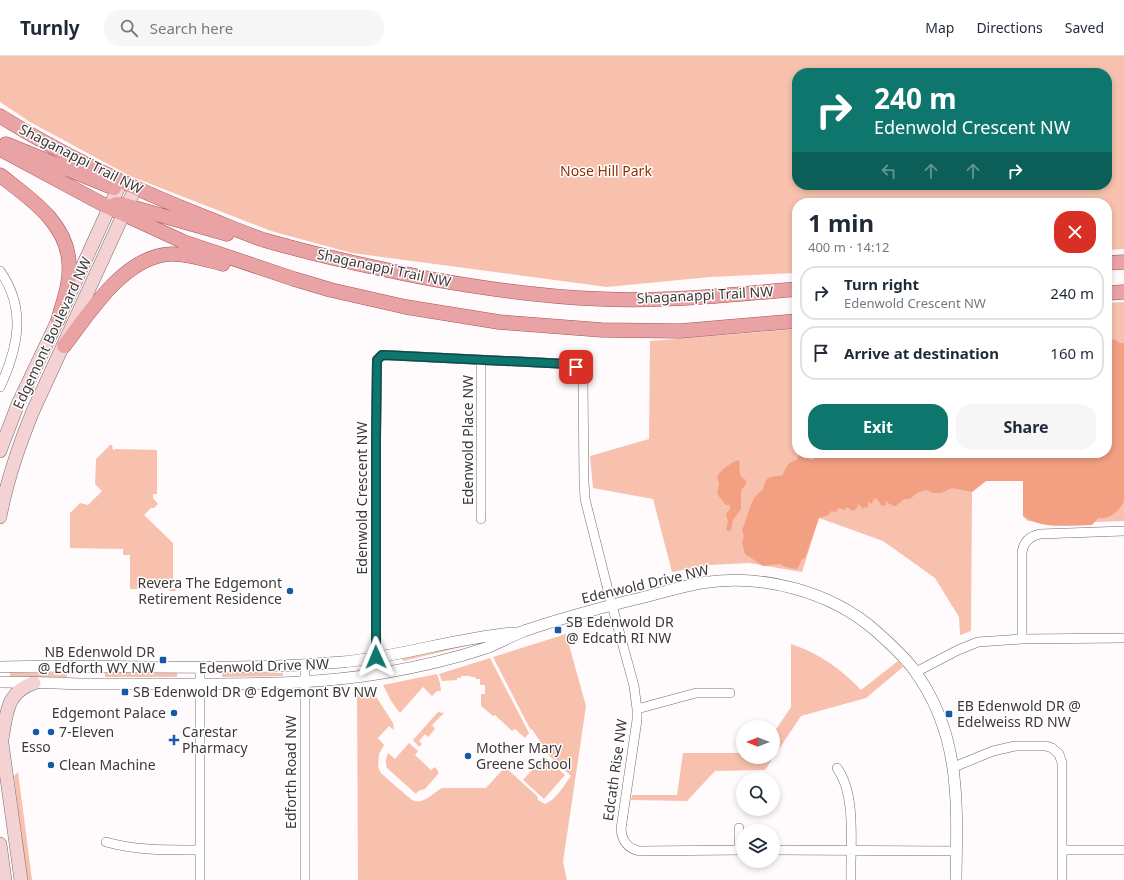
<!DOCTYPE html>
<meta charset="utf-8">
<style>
body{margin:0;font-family:"Noto Sans",sans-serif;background:#f6f6f7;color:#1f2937;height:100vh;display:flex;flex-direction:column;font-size:15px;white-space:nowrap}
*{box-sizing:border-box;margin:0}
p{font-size:13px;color:#747a83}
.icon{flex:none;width:22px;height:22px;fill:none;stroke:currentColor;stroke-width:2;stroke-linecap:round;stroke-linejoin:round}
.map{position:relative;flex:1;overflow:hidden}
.drawer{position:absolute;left:792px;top:142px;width:320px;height:260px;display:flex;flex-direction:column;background:#fff;border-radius:16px;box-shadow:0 2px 6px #0003}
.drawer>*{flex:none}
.hud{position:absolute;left:792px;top:12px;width:320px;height:122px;border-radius:16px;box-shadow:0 2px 6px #0003;background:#0f766e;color:#fff;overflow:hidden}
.needle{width:26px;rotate:270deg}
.controls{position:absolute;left:736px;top:664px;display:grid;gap:8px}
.controls a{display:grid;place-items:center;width:44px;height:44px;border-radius:50%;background:#fff;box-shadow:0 2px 6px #0003;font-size:20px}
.pin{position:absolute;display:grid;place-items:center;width:34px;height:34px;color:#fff;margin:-17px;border-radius:8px;box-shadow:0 2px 6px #0006}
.me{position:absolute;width:44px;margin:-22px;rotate:359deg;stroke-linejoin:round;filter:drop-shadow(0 0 3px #0008)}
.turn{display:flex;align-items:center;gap:14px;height:84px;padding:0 16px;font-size:18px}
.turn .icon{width:52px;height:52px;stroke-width:2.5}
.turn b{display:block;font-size:28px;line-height:34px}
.lanes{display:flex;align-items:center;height:38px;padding:0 16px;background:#0003;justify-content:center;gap:20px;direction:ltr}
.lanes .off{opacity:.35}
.round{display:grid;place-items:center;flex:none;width:42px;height:42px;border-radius:16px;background:#f6f6f7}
.headline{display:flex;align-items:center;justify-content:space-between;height:68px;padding:0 16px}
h1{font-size:24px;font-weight:700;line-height:30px}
.button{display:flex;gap:8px;margin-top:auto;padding:8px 16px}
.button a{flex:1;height:46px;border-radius:16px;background:#0f766e;color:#fff;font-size:16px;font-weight:700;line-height:46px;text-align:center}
.button a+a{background:#f6f6f7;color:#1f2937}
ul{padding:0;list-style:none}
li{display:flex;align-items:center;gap:12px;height:54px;margin:0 8px 6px;padding:0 8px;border:2px solid #e0e1e3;border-radius:16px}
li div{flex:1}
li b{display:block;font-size:15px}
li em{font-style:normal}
header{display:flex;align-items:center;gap:24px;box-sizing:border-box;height:56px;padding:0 20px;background:#fff;border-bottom:1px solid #e0e1e3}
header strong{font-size:19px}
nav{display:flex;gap:22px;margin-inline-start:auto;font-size:14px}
.search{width:280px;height:36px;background:#f6f6f7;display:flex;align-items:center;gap:10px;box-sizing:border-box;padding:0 14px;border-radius:16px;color:#747a83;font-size:15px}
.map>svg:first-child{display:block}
.green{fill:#f7c1ae;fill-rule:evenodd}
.forest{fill:#f39f81}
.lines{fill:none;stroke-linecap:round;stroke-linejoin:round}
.minor-casing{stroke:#766b6e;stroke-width:10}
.tertiary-casing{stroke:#766b6e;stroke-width:12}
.secondary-casing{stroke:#766b6e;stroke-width:14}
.primary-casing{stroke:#a45558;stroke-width:15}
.minor{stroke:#fff;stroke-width:9}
.tertiary{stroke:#fff;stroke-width:11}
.secondary{stroke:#f4d1d2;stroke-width:13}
.primary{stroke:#eaa3a5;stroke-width:14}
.route-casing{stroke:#0a4d48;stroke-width:10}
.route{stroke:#0f766e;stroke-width:7}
.poi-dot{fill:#1858a8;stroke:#fff;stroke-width:1.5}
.labels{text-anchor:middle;stroke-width:3;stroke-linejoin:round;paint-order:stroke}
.street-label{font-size:14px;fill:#3d3839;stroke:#fff}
.park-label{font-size:14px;fill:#8f2f00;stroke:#fff}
.poi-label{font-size:14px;fill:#3d3839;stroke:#fff;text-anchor:start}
</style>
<header>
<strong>Turnly</strong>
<div class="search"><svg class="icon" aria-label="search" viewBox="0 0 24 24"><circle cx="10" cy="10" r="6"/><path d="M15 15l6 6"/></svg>Search here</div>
<nav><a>Map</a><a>Directions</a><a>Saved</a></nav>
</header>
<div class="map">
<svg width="1124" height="824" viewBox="0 0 1124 824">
<rect width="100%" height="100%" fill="#fffafb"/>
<!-- green -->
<path class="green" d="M0,0h1124v193l-17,1v-47h-310v70l-87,4 -103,10 -255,-34 -81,-22 -141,-55 -100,-54 -30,-20zM797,17h310v112h-310z
M1124,246v219l-63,2 -33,-2 -5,-5v-35h-37l-14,11 -1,139 -11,4 -1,-18 -24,-39 -52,-37 -64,-23 -17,54 -53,-9 -39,2 -38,7 -19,-73 -60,-11 -3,-32 59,-17 1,-98 147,-12v124h310v-150z
M110,389h2l1,5 3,-1 41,1v44h-4v4l5,6 -4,4h-3l-7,7 29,28v46h4l-2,2h-5l-9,-10 -3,4 4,4h-32v-34h-7v-6l-53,-1v-35l10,-10 8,2 14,-14 -7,-7 1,-25z
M566,578l20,72 -23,156 4,18h-209l-1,-191 13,-2 23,36 1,7 -5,-4 -11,12 6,7 -5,9 -1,13 3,6 11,10 20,17c11,5 19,-5 28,-11l2,-1h44l19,-21 32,29 1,4 7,4c12,-5 18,-18 26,-28l-27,-25 -2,-4 1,-1 -11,-17 -1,1 -3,-5 -35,-68z
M478,587l-75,18 -1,-4z
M791,588c28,9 50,25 70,46l37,-29 5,6 -37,31 -65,18 -36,54 -50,1 -28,30 -56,-1 1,-5h45l6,-42h60v4h30v-23l18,-27z
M490,602l39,75 -4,5 -10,-9 -3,2 -17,-16 -2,1 -12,-10v-12h4v-9h-5v-6h-4l-1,-2h-4l-1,-1h-9v2h-4v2l-15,1 -3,-7z
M10,617h57v4h-57z
M105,617h72v4h-72z
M222,617h61v3l-61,1z
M437,618l3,9 1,8h-4l-5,5 -9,-9 -23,26 -9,-12 -8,-16z
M438,656l6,1 -12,12 3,4 -7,8 -3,-3 -6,7 3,3 -3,3 -6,-7z
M409,687l9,8 -3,4 16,15 4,-3 3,4v3l-13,15 -7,2 -2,3 -29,-26c-2,-5 -1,-10 1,-15l7,6z
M544,700l21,19 -21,24 -21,-19z
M18,716l14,108h-5l-13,-104z"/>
<!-- forest -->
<path class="forest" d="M1114,283l6,4h4v158c-5,10 -14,19 -26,17l-6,7c-22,0 -50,5 -69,-9v-35h-37l-14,11 -20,-4 -11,5h-8l-7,-3 -9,3 -7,6h-6l-8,7h-3l-8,-5 1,4 -4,1 -6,-8 -3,2 -1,4 -4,-2v5l-2,1 -2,-2v3l-6,-5 -1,4 -4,3 -6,-4 -2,3 -6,-2 -3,4 -5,-1 -2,4 -10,3 -14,40 -4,2 -1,4 -3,5 -11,-2 -6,-3 -17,2 -18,-12 -3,-11 2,-7 -2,-6c6,-12 8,-34 21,-40 3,-16 7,-12 20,-15 2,-7 6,-14 14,-15l1,-4 3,-3h8l-1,3 1,3 3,1 3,-3 -1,-4h217l9,4 2,-1v-3h65v-113l4,1z
M739,404c2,8 -3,16 7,20v4l-4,5 -1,5v15l-8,11 -2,10 -3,1 -2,-2 2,-7 -2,-8 4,-5v-4h-4l-9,-11 2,-10 -2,-7c2,-6 16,-16 22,-17z"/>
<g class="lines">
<defs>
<path id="minor" d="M0,215c27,38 18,77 0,116
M481,304v159
M1022,583v-86c1,-10 7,-17 18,-19l84,-3
M305,608v216
M200,611v213
M916,616l42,-22 20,-8 44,-3 102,-1
M379,618l-3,-28v-209l1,-77 5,-5h2l184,9c8,4 12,7 15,16l1,101 1,18 24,95 25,92 3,23v11l-16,109c1,12 6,19 18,22l104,-1
M637,653l59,-16h34
M954,711l39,-16 22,-5h31l6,2 7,6 3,9v117
M837,712c20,27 13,79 14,112
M106,786c33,9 61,8 94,8
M739,794v-22
M773,794l183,1
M1062,794h62"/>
<path id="tertiary" d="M0,611c114,-3 229,5 342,-5 58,-5 113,-24 171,-29
M0,626c28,0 55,1 83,2 41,0 82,0 124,0 59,0 118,-1 176,-11 35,-6 70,-14 103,-25 13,-5 25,-12 38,-17 35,-12 72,-22 108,-31 23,-5 46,-13 69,-17 60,-10 130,8 176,49 13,12 27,24 37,38 48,65 43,135 42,210"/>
<path id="secondary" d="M0,395l18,-47 40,-84 63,-138
M0,461c7,-37 19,-72 33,-106l102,-222
M0,673l21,151
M2,683c5,-26 4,-47 32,-56
M0,788l5,36"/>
<path id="primary" d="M0,60c64,40 132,72 202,100 21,8 41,17 62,24 55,16 111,28 167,39 56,10 113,18 170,20 65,3 131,-4 196,-10
M6,88l108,44
M0,93l108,58 76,35 110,37 37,11 75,17 93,15 103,8 78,1 117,-10
M0,119c29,23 67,47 69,88 2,19 -6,39 -11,57
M112,150l4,-2 12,2 99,28
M1107,207l17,-1
M1107,237l17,-1
M64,290c26,-34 61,-91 108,-92 17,0 35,6 51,10"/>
</defs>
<!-- minor casing -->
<use href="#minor" class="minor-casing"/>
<!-- tertiary casing -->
<use href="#tertiary" class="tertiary-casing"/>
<!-- secondary casing -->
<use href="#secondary" class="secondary-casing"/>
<!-- primary casing -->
<use href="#primary" class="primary-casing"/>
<!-- minor -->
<use href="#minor" class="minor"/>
<!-- tertiary -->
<use href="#tertiary" class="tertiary"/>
<!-- secondary -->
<use href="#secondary" class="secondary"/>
<!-- primary -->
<use href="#primary" class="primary"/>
</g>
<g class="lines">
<defs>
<path id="route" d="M376,601v-220l1,-77 5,-5h2l184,9 8,3"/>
</defs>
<!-- route casing -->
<use href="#route" class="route-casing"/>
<!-- route -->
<use href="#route" class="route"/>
</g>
<!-- markers -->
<g class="poi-dot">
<circle cx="290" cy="535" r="4"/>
<rect x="554" y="570" width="8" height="8" rx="2"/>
<rect x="159" y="600" width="8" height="8" rx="2"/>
<rect x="121" y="632" width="8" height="8" rx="2"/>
<circle cx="174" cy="657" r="4"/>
<rect x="945" y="654" width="8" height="8" rx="2"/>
<circle cx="36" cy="676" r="4"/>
<circle cx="51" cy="676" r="4"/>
<path d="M172 678h4v4h4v4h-4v4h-4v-4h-4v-4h4z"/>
<circle cx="468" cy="700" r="4"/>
<circle cx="51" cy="709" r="4"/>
</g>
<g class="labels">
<!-- street labels -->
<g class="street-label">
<text transform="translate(81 103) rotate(27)" y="5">Shaganappi Trail NW</text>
<text transform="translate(384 212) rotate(12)" y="5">Shaganappi Trail NW</text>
<text transform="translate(705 239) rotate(-3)" y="5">Shaganappi Trail NW</text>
<text transform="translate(52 277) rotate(-65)" y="5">Edgemont Boulevard NW</text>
<text transform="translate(468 384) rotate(-90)" y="5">Edenwold Place NW</text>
<text transform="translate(362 442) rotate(-90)" y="5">Edenwold Crescent NW</text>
<text transform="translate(645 528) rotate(-13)" y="5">Edenwold Drive NW</text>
<text transform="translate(264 610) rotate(-2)" y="5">Edenwold Drive NW</text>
<text transform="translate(615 714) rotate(-82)" y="5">Edcath Rise NW</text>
<text transform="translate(291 716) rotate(-90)" y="5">Edforth Road NW</text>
</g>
<!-- park labels -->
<g class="park-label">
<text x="606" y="120">Nose Hill Park</text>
</g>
<!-- poi labels -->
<g class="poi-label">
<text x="282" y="532" text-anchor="end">Revera The Edgemont<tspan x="282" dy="16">Retirement Residence</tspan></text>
<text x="566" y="571">SB Edenwold DR<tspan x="566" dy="16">@ Edcath RI NW</tspan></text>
<text x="155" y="601" text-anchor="end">NB Edenwold DR<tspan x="155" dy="16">@ Edforth WY NW</tspan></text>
<text x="133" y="641">SB Edenwold DR @ Edgemont BV NW</text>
<text x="957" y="655">EB Edenwold DR @<tspan x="957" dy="16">Edelweiss RD NW</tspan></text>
<text x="166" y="662" text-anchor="end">Edgemont Palace</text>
<text x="59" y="681">7-Eleven</text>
<text x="182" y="681">Carestar<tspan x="182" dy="16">Pharmacy</tspan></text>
<text x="36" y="696" text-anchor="middle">Esso</text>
<text x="476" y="697">Mother Mary<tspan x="476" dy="16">Greene School</tspan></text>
<text x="59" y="714">Clean Machine</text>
</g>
</g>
</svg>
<div class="controls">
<a><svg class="needle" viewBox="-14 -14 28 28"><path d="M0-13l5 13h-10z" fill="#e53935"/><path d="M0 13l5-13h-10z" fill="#747a83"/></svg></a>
<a><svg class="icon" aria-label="search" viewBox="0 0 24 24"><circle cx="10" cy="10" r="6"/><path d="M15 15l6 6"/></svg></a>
<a><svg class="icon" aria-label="layers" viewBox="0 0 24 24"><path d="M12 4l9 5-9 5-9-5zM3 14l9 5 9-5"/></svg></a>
</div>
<div class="pin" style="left:576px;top:311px;background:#d93025"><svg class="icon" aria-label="arrive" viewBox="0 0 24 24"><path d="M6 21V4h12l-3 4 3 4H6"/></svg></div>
<svg class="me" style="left:376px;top:601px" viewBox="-20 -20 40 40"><path d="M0-17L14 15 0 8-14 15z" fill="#0f766e" stroke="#fff" stroke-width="4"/></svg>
<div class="hud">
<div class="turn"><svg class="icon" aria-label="right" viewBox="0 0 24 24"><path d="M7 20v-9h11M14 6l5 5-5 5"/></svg><div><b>240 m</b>Edenwold Crescent NW</div></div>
<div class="lanes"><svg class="icon off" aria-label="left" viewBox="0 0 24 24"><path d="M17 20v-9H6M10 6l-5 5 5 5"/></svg><svg class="icon off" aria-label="ahead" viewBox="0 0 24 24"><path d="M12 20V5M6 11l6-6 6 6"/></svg><svg class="icon off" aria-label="ahead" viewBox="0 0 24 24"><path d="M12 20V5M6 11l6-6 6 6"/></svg><svg class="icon" aria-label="right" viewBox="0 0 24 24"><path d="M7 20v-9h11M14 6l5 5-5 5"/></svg></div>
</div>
<section class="drawer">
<div class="headline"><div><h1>1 min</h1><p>400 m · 14:12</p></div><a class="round" style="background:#d93025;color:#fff"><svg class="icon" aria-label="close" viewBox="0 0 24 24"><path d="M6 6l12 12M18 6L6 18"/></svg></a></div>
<ul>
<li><svg class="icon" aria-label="right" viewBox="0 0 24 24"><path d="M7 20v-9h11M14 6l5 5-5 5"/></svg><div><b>Turn right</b><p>Edenwold Crescent NW</p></div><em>240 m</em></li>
<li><svg class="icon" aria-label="arrive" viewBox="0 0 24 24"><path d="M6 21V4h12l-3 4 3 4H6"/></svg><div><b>Arrive at destination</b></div><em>160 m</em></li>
</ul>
<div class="button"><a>Exit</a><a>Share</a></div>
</section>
</div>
